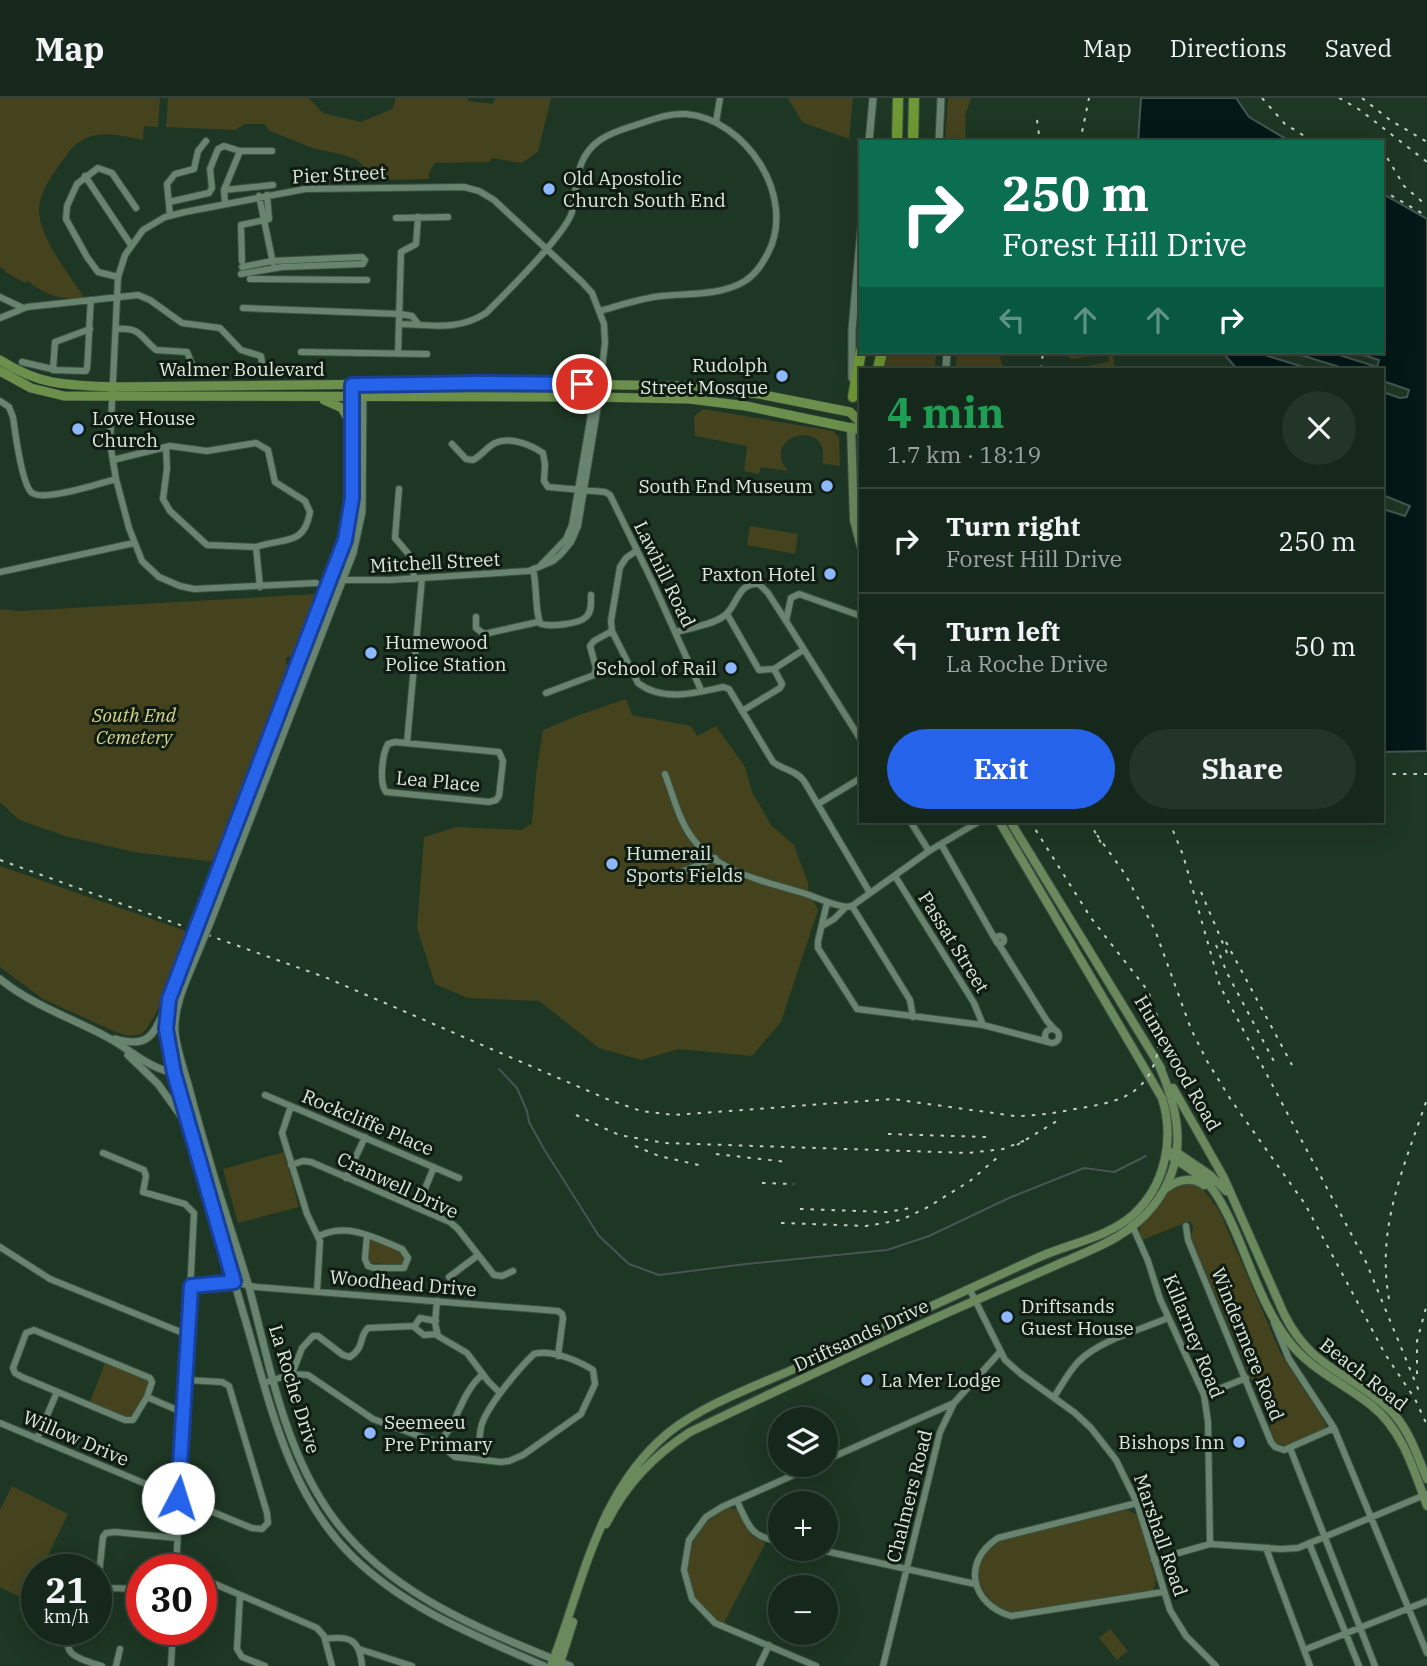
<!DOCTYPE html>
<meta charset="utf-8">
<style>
body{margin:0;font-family:"IBM Plex Serif",serif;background:#233428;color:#f1f3f6;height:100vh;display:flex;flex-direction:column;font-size:26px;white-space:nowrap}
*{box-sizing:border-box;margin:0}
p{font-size:23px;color:#9ea6a3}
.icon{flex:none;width:38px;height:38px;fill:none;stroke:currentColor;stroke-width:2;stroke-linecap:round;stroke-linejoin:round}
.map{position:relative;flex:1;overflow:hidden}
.drawer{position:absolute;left:859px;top:270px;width:525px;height:455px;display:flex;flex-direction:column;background:#16281b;border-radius:0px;box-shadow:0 7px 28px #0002,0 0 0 2px #35443a}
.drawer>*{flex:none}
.hud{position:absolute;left:859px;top:42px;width:525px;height:214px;border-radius:0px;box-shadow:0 7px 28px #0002,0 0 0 2px #35443a;background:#0b6e4f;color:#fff;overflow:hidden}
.buttons{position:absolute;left:768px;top:1309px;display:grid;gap:14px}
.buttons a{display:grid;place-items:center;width:70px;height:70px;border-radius:50%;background:#16281b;box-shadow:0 7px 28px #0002,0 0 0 2px #35443a;font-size:35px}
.speed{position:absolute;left:21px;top:1456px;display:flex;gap:14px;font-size:35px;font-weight:700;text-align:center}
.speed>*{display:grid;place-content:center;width:91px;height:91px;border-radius:50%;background:#16281b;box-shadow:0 7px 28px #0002,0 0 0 2px #35443a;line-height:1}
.speed small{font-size:18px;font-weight:400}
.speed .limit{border:10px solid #d22;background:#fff;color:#111}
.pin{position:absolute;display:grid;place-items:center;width:60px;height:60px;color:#fff;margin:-30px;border:4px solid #fff;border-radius:50%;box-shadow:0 2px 7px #0007}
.me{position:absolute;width:77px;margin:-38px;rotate:5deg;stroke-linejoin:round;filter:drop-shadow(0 0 5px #0008)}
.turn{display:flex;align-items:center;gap:24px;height:147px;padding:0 28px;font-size:32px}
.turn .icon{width:91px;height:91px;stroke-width:2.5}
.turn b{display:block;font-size:49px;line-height:60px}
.lanes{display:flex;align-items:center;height:66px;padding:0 28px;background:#0003;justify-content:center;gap:35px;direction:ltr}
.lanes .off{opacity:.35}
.round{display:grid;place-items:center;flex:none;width:74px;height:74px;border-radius:37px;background:#233428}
.summary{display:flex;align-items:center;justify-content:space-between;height:119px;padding:0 28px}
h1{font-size:42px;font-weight:700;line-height:52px;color:#1e9e55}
.action{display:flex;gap:14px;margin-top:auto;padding:14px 28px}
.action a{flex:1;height:80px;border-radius:42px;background:#2563eb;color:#fff;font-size:28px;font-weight:700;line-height:80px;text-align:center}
.action a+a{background:#233428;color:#f1f3f6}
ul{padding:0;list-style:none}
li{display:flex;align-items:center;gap:21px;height:105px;padding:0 28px;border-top:2px solid #35443a}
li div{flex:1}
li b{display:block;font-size:26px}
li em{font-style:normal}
header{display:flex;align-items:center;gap:42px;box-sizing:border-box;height:98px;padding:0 35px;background:#16281b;border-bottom:2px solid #35443a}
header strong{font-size:33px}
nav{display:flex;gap:38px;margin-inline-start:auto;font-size:24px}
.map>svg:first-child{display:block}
.green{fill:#44431e}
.water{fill:#031817;stroke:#445753;stroke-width:2}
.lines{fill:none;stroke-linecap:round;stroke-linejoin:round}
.stream{stroke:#445753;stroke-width:2}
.minor-casing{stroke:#3d5243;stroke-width:8}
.tertiary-casing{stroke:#3d5243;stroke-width:9}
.secondary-casing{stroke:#3d5243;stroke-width:10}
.primary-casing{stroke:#3d5243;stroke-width:10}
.motorway-casing{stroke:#3d5243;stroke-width:12}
.minor{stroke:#68836e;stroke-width:6}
.tertiary{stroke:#68836e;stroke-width:7}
.secondary{stroke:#6a895c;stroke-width:8}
.primary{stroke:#6c904b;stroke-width:9}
.motorway{stroke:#6e9833;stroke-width:10}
.rail{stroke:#c0d0c3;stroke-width:2;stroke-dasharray:3.5 7;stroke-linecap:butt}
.tertiary-bridge-casing{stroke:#3d5243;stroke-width:9;stroke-linecap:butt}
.tertiary-bridge{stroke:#68836e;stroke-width:7}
.route-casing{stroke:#184099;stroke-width:18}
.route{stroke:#2563eb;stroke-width:12}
.poi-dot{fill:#8eb8fd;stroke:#101b12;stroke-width:2.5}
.labels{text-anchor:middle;stroke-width:6;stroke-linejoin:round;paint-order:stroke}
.street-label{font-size:19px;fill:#dceade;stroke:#101b12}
.poi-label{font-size:19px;fill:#dceade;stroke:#101b12;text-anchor:start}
.park-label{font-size:19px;font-style:italic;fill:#d7d588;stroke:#101b12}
</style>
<header>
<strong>Map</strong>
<nav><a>Map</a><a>Directions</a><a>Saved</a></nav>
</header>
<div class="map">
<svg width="1427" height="1568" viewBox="0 0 1427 1568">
<rect width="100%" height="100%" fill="#1e3624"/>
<!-- green -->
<path class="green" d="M0,0h160l-2,29 -14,-1 -1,14c-26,-5 -50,-13 -71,8 -12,16 -33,42 -33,62 0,27 30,64 45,87 -24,4 -37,-2 -57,-16l-2,2 -20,-11v-2l-5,-3z
M168,0h141l14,15 38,9 31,-13 4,-11h72v3l25,3 2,-6h56l-13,54 -16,11 -30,-5 -3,4 -54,1 -6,9v7l-56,1v-5l-16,-15 -13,-5 -32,-7 -42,-17 -6,-7h-19l-10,6 -69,-3z
M788,0h65l-4,41 -47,-17z
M948,0h23l-6,18 1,26h-21z
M888,254h48l-1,17h-51z
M957,254h42l4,17h-48z
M1065,254h47l3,17h-45l39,-7 -1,-8 -37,5z
M703,311l130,22 6,7 1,28 -18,-3c11,-46 -64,-29 -34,8l-27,-4 -2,7 -15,-3 3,-25 -52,-10 -1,-20z
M750,428l48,8 -3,20 -48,-9z
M317,496l-24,61 -7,3v5l3,4 -46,118 -7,25 -20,52 -82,-10 -69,-16 -46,-16 -19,-18v-193l20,2z
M626,601l6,16 59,11 6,10 19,-10 29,41 7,25 19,33 23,20 14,38v9l10,18 -37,112 -29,34 -73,-7 -38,11 -42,-12 -60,-47 -71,-3 -33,-14 -18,-56 7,-91 33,-10 65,3 10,-7 4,-48 7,-45 36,-15z
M0,768l186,65c-12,34 -20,75 -44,103l-13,2 -13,-4 -73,-33 -43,-32z
M284,1054l15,55 -61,16 -15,-54z
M1181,1085l11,1 11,5 16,21 62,144 45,70 -2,6 -36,15 -12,-1 -6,-14 1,-5 -80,-187 2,-11 -3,-6 -48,19 -3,-8 2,-7 26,-34z
M370,1140l35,15 -1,10 -4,2 -31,-2z
M106,1262l43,19 -3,17 -14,23 -42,-17z
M12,1388l56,28 -27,56h-4v8l-11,22 -26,-13v-77z
M727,1410l9,1 16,27 14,6 -42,81c-52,-26 -47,-90 3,-115z
M1127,1412l10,5 19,65 -1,6 -3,5 -140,22c-40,-14 -48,-61 -4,-75z
M1110,1531l18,22 -11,9 -18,-22z"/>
<!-- water -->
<path class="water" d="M1141,0h95l13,19 42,25h-153z
M1383,96l44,25v532l-45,1 1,-243 22,7 5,-10 -27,-11v-103l17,6 7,-1 2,-7 -26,-9 -1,-12h-36l-55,-17h39l47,15 2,-7 -25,-8h28z
M1225,254h30l55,17h-73l-13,-15z"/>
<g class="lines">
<!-- stream -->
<path class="stream" d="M499,971l18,19 10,23 2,11 15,27 55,87 30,28 30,11 87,-11 141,-14 42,-14 80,-38 75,-30 30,4 32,-16"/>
<defs>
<path id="minor" d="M716,24l4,-24
M85,78l46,69
M224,92l49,-5
M259,98l14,67
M169,104l40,-9 3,-5 -2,-19 8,-20 6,-3 16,5
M225,105l-1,-13 16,-39h32
M170,118l-3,-32 8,-10 19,-5 4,-18 8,-10
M396,120l52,-1
M242,163l-1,-36 28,-6 -2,-24
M241,176l41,-7 81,-3 2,-4 -3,-3 -90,4 -30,6
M118,179l-20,-5 -11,-15 -21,-38 1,-13 10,-22 21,-16 14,5 24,35
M250,181l117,1
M0,199l23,11
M243,210l157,6 12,2 7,9
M0,220l27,-11 111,-12 12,5 32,23 38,5 21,22 20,6 2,14
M399,226c33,1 59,7 87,-11 19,-19 80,-79 86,-101 6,-27 2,-54 28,-72 11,-8 26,-12 39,-16 15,-5 30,-11 47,-10 60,5 111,83 82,139 -6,11 -12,21 -23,28 -25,15 -55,12 -83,15 -21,2 -41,9 -62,15
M90,231l-35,13 -2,28 33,1 1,-3c2,-23 2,-45 4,-68
M117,231c24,-2 23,8 39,21l31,2 7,17
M301,254l126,2
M398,256l3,-102 15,-8 2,-27
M22,264l30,7
M0,303l9,6 4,10c2,15 9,66 18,75 10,11 70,-9 85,-13
M452,346l14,15 7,1c8,-4 14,-13 22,-17 15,-7 36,2 48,10l2,12 -1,16 4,6 57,5 5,3 43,88 48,107
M166,349l1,21 -4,31 7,12 37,34 49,2 4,40
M113,362l57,-14 37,5 49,-8 12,7 7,32 30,19 5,11c-6,35 -26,25 -54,35
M399,391l-4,49 16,19 3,22
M636,453l-10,7 -6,9 -9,54 1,10 26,52c24,19 59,10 85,4l6,2 44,73c10,8 23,8 31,19l66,112
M533,471c4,15 2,47 8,55 9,3 38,0 45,-7 6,-5 5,-15 5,-22
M0,474l134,-29
M332,482h58l139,-9 24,-10 8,-7 10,-12 7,-16 24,-145
M316,485l-122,6 -14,-3 -21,-9 -17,-16 -13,-33 -13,-49 -6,-36 8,-166 7,-22 18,-25 22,-13 20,-5 120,-23 159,-2 15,4 15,9 88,82 10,11 12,31 1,19 -4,33 -7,21 -22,128 -6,14 -27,28
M727,516l32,56 15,-1 29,-19
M476,519v11l8,6 54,-12
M786,523l5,-23 8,-4 62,22
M676,534c14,-4 36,-7 48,-16 14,-10 13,-34 35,-32l9,9 18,28 75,119
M546,595l48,-18 2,-7 -6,-22 4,-5 18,-10
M742,613l38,-23 2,-4 -8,-15
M395,644l104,10 4,9 -4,35 -3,4 -7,2 -103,-10c-7,-9 -4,-37 2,-48z
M407,645l15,-165
M665,676c8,21 14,47 28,65 27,36 77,43 116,56 13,5 24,10 37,12l6,-1 77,-55 51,-30
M818,706l43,-26
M910,723l19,30
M941,746l54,95
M895,778l79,127 9,22
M670,779l45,-19
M827,805l-9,38v7l39,61 126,16 65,17
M852,808l58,94 3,17
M822,828l12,-7 12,-12
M996 842a4 4 0 1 1 8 0a4 4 0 1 1-8 0Z
M998,845l49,78 8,9
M1045 938a7 7 0 1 1 14 0a7 7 0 1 1-14 0Z
M265,997l194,83
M291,1008l-9,27 25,81 13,27 -3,51
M103,1055l41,17 2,6 -3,16 42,12 9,9 -18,357
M291,1067l12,-4 8,1 139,60 8,7 36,46 8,1 11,-5
M346,1080l19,-41
M417,1110l17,-41
M1186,1128l2,14 83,202 4,5 9,3 50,-22
M1133,1129l15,34 12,38 44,96 4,27 2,122
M319,1138c29,-14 56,2 83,13l6,9 -4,10h-30l-6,-2 -3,-7 2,-24
M0,1149l50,32 138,56
M449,1179l28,-21
M191,1188l43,-4 22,5 302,24 4,3 1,4 -5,38
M970,1192l35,70 16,14 54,39 16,15 25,32 21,43 33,107 16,26 30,30
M437,1203l-2,22 3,13 29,17 21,28 12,12
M436,1223l-16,-3 -6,9 10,8 13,-1
M1274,1225l15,36 45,69 93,225
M292,1276l10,-26 11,-12h5l25,19 7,2c16,-11 8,-20 18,-29l46,-2
M264,1285l28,-9 16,1 65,44 65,24 17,14 46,5 8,-1 14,-6 58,-41 14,-30 -2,-14c-14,-9 -42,-21 -59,-16 -15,14 -43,48 -51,67 -3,6 -3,14 -4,22
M1204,1297l42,-17
M147,1299l5,-15 -2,-4 -116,-48 -8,3 -13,35 2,5 7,4 103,43h8l14,-23 37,16
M1054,1299c8,-12 15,-26 25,-36 23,-22 61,-31 89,-43
M0,1325l237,99 15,6 10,1 6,-6 -1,-10 -38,-127 -7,-4 -36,-2
M37,1341l20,-47
M438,1345c20,-18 22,-50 45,-69
M1290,1350l85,218
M826,1362l128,-57
M816,1367l-94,42 -16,10 -17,23 -5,30 8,29 23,24 101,43
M737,1403c12,26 13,35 43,41
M1137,1405l-139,35c-37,24 -27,66 13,78l152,-24
M1309,1445l50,123
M1266,1450l44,118
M816,1451l159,35
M1154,1462l56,-16 71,5 17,-1 129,-54
M201,1480l116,50 7,8 8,30
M142,1491l-35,-1 -5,-3 -3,-11 4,-37 3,-4 9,-1 62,6
M240,1497l-3,54 5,8 23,9
M96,1515l1,-24 3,-8
M79,1531c-27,24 3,31 23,37
M325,1541c25,-4 35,1 37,27
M359,1551l53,17
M1304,1552l123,-49
M116,1568l4,-17
M171,1568l2,-37
M759,1568l10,-21
M883,1568l57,-234 14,-29 46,-51"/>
<path id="tertiary" d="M869,44l4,-44
M939,44l2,-44
M946,271l1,-17
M852,280v-48l9,-102
M200,822l145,-380 7,-43v-112
M210,825l143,-370 9,-41 1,-127
M191,845c-10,27 -26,56 -25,86 1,15 5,30 8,44 24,80 46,160 69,239 26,86 43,179 109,244 54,53 124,80 192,110
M200,849c-10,26 -27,56 -25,86 2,17 8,34 13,51 8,31 17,61 26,92 11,37 24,74 35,111 23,86 38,181 99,249 58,66 143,97 222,130
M0,881c32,26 69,38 105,57 24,12 44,34 72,37
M115,941c32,9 38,-2 50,-30
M128,957l30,29 28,39"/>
<path id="secondary" d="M851,329l3,93 7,27
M1010,723l151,247
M1173,990l51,90 60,136c28,56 64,57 104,94 21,20 28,45 39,71
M1173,1054h3l34,23 16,16
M1172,1059c13,9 28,17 38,29 11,13 19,31 26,47 15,35 28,75 51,106 22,30 55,43 84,66 31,24 43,65 56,101
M1165,1091c12,-9 26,-13 39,-4
M606,1426c20,-40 47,-68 84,-92 94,-45 188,-89 284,-131 29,-13 58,-25 87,-38 35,-15 69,-27 93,-58 35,-46 26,-91 5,-140
M551,1568c32,-82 46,-174 117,-233 39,-31 92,-48 137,-69 78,-35 154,-71 232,-106 30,-14 70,-20 96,-43 32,-29 42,-76 29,-117l-163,-277
M559,1568l14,-44"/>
<path id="primary" d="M0,262c41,26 66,25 113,27l369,-4 209,3 68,8 91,18 11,11
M0,273l31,17 33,8 530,1 96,2 56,7 115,24
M324,302l18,8 10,17"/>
<path id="motorway" d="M897,44l1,-44
M913,44l1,-44
M878,271l4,-17
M853,299l8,-46"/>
</defs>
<!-- minor casing -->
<use href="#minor" class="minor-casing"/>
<!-- tertiary casing -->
<use href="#tertiary" class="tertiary-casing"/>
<!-- secondary casing -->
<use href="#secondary" class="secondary-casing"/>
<!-- primary casing -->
<use href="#primary" class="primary-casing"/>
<!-- motorway casing -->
<use href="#motorway" class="motorway-casing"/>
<!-- minor -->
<use href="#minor" class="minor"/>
<!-- tertiary -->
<use href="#tertiary" class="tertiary"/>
<!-- secondary -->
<use href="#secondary" class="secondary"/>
<!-- primary -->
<use href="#primary" class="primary"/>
<!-- motorway -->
<use href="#motorway" class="motorway"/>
<!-- rail -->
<path class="rail" d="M1262,0l23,26 29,18
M1339,0l21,12 67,52
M1362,0l28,22 37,22
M1037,22l3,22
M1080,44l9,-44
M1382,51l22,37 23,20
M1382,92l43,25
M1041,271l2,-17
M1382,676h45
M1030,723l61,97 57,73 11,30 -1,29
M1089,723l12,22
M1169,723l14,34 37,131 146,276 55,134
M1097,737l28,39 30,56 36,99 16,32 24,39 74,104 80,150 30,45 12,26
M0,762l327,118 280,121 34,12 33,4 218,-16 123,17c20,0 40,-3 60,-7 41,-7 72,-11 83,-58
M1201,794l26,61
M1226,844l66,123
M1216,847l11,28 50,94
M576,1017l43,20 46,8 303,10 35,-4 23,-9
M888,1036l98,3
M1017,1047l45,-27
M635,1048l24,10 44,10
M716,1056l71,8
M762,1085l32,1
M800,1111l87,3 24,-4
M781,1125l85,3 35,-6 27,-13 42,-26 28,-24
M1389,1201c-13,-72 15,-132 38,-200
M1417,1276v-33l10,-37"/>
<defs>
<path id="tertiary-bridge" d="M191,845l9,-23
M200,849l10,-24"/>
</defs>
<!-- tertiary-bridge casing -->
<use href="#tertiary-bridge" class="tertiary-bridge-casing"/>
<!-- tertiary-bridge -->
<use href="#tertiary-bridge" class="tertiary-bridge"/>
</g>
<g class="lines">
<defs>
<path id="route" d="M178,1400l13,-212 43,-4 -60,-209 -8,-44 3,-30 176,-459 7,-42v-113l130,-2 100,1"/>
</defs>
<!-- route casing -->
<use href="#route" class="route-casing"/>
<!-- route -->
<use href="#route" class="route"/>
</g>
<!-- markers -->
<g class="poi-dot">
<circle cx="549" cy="91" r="7"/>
<circle cx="782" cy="278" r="7"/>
<circle cx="78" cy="331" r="7"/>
<circle cx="827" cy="388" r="7"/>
<circle cx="830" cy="476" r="7"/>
<circle cx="371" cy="555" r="7"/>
<circle cx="731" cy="570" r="7"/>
<circle cx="612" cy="766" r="7"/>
<circle cx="1007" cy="1219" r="7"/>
<circle cx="867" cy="1282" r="7"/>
<circle cx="370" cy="1335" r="7"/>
<circle cx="1239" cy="1344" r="7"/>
</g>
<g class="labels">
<!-- street labels -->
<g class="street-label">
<text transform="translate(339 76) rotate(-3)" y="7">Pier Street</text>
<text x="242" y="278">Walmer Boulevard</text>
<text transform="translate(435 464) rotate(-3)" y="7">Mitchell Street</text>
<text transform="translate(665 476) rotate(64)" y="7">Lawhill Road</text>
<text transform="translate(438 683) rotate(5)" y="7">Lea Place</text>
<text transform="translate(954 844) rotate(58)" y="7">Passat Street</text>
<text transform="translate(1178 965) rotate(60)" y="7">Humewood Road</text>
<text transform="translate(368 1024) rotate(23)" y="7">Rockcliffe Place</text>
<text transform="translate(398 1087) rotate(25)" y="7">Cranwell Drive</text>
<text transform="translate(403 1185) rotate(5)" y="7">Woodhead Drive</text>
<text transform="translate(861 1237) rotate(-25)" y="7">Driftsands Drive</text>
<text transform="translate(1194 1238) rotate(68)" y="7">Killarney Road</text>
<text transform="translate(1248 1246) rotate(68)" y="7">Windermere Road</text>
<text transform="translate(1364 1276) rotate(38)" y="7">Beach Road</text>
<text transform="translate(295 1291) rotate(73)" y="7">La Roche Drive</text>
<text transform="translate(76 1340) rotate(23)" y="7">Willow Drive</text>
<text transform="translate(909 1398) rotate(-76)" y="7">Chalmers Road</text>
<text transform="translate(1161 1437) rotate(71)" y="7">Marshall Road</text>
</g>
<!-- poi labels -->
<g class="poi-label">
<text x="563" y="87">Old Apostolic<tspan x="563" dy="22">Church South End</tspan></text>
<text x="768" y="274" text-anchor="end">Rudolph<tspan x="768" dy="22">Street Mosque</tspan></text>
<text x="92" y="327">Love House<tspan x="92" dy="22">Church</tspan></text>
<text x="813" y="395" text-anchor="end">South End Museum</text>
<text x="816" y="483" text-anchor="end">Paxton Hotel</text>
<text x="385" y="551">Humewood<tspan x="385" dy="22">Police Station</tspan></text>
<text x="717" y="577" text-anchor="end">School of Rail</text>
<text x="626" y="762">Humerail<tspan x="626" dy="22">Sports Fields</tspan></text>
<text x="1021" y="1215">Driftsands<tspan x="1021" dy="22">Guest House</tspan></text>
<text x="881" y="1289">La Mer Lodge</text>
<text x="384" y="1331">Seemeeu<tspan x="384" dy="22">Pre Primary</tspan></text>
<text x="1225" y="1351" text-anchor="end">Bishops Inn</text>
</g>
<!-- park labels -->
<g class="park-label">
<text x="134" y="624">South End<tspan x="134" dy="22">Cemetery</tspan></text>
</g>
</g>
</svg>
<div class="buttons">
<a><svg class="icon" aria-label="layers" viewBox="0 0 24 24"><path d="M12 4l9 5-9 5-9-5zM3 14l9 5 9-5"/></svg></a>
<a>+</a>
<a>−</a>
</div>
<div class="speed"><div>21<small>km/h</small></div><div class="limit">30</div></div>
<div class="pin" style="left:582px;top:286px;background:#d93025"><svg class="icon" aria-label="arrive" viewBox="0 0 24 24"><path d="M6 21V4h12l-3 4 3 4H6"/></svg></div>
<svg class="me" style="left:178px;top:1400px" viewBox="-20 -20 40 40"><circle r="19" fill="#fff"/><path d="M0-13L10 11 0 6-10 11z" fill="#2563eb"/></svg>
<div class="hud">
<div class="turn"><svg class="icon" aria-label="right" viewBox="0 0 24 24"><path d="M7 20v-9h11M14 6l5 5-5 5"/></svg><div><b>250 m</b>Forest Hill Drive</div></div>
<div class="lanes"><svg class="icon off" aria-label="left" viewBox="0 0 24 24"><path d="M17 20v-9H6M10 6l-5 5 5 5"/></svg><svg class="icon off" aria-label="ahead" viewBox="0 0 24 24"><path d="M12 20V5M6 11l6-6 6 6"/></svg><svg class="icon off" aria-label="ahead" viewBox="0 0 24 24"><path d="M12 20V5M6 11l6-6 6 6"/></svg><svg class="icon" aria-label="right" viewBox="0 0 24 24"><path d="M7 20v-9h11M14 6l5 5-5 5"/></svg></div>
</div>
<section class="drawer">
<div class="summary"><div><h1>4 min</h1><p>1.7 km · 18:19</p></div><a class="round"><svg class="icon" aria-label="close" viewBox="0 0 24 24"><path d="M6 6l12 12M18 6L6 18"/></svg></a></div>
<ul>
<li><svg class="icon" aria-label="right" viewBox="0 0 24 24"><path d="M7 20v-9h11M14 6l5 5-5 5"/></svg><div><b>Turn right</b><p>Forest Hill Drive</p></div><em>250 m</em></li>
<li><svg class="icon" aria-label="left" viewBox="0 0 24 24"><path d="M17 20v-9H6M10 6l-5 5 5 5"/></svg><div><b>Turn left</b><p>La Roche Drive</p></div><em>50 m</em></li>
</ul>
<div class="action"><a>Exit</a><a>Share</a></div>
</section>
</div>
